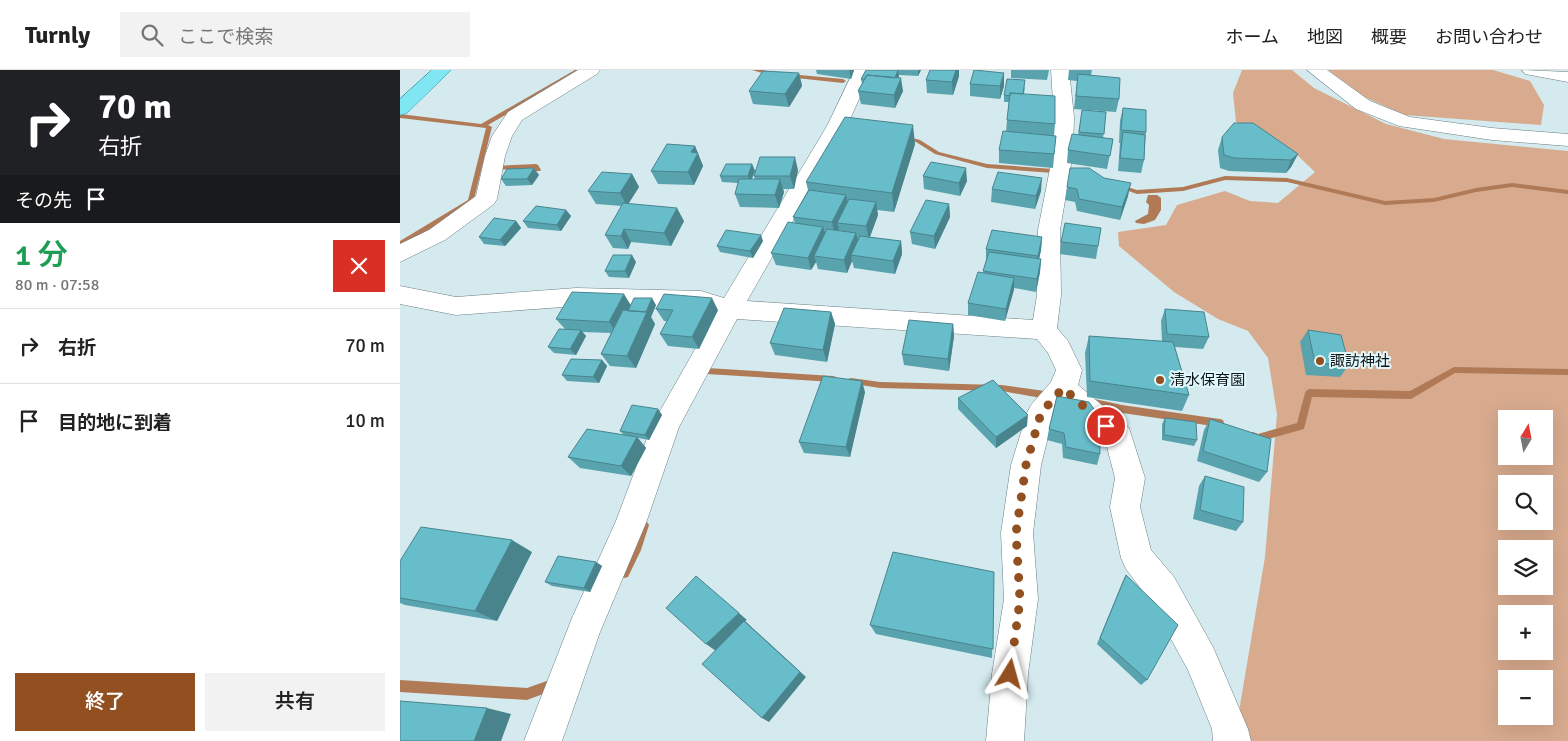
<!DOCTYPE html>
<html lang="ja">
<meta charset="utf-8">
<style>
body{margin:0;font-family:Signika,"Noto Sans JP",sans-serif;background:#f2f2f2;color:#222;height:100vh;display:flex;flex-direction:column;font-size:19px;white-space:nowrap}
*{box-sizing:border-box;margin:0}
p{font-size:16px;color:#767676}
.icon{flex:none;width:28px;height:28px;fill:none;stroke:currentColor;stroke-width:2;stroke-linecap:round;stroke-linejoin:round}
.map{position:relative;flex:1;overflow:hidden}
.details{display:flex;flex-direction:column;background:#fff;width:400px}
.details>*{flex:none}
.banner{background:#202124;color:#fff;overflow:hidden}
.needle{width:32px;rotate:10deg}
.tools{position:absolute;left:1098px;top:340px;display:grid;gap:10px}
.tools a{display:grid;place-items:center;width:55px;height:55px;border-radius:0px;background:#fff;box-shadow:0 5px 20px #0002;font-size:25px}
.pin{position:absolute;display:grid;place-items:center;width:42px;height:42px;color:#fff;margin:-21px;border:2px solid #fff;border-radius:50%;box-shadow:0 1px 5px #0007}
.me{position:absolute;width:55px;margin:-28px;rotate:8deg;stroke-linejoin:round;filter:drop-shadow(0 0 4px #0008)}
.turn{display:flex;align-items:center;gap:18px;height:105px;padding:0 15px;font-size:22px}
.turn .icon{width:65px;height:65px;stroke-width:2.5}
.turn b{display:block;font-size:35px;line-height:42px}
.then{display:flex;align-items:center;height:48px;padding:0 15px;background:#0003;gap:10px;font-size:19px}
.round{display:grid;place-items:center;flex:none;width:52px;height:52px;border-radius:0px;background:#f2f2f2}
.headline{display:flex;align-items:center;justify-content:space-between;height:85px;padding:0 15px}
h1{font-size:30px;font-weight:600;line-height:38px;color:#1e9e55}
.cta{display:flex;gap:10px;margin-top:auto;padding:10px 15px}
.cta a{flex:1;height:58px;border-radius:0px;background:#924f1f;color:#fff;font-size:20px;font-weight:600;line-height:58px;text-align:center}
.cta a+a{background:#f2f2f2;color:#222}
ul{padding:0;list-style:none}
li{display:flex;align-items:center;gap:15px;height:75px;padding:0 15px;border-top:1px solid #e0e0e0}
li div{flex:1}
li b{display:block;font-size:19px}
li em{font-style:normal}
header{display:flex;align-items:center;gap:30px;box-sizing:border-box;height:70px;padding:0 25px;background:#fff;border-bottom:1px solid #e0e0e0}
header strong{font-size:24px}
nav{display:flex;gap:28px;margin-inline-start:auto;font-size:18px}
.search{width:350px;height:45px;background:#f2f2f2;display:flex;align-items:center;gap:12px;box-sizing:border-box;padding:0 18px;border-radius:0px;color:#767676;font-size:19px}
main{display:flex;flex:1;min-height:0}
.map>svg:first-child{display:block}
.green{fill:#d8ab8f;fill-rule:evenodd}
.water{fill:#b17a57}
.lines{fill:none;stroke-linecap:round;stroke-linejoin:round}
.stream{fill:#b17a57;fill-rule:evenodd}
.minor-casing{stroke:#6a7f82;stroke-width:1}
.major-casing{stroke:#2192a0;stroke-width:1}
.minor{fill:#fff;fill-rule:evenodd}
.major{fill:#80e6f2;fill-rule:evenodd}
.wall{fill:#59a3ae}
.shaded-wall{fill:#49848d}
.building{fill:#68bdca;stroke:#49848d}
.route{stroke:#924f1f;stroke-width:9;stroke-dasharray:0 16.2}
.poi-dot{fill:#924f1f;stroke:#e1f7fb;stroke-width:2}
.labels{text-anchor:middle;stroke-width:4;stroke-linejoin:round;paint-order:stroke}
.poi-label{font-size:15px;fill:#0f1718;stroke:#e1f7fb;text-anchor:start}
</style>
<header>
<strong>Turnly</strong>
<div class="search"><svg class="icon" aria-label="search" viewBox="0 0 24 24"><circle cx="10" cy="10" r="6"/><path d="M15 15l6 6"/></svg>ここで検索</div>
<nav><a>ホーム</a><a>地図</a><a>概要</a><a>お問い合わせ</a></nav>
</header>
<main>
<section class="details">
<div class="banner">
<div class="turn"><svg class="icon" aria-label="right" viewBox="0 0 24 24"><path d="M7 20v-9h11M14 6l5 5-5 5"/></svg><div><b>70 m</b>右折</div></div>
<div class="then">その先<svg class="icon" aria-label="arrive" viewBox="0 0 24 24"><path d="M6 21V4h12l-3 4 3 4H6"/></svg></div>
</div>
<div class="headline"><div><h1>1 分</h1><p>80 m · 07:58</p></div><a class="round" style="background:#d93025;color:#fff"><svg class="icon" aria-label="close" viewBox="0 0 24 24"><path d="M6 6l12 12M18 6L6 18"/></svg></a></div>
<ul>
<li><svg class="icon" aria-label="right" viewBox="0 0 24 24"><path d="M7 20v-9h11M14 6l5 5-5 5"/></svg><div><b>右折</b></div><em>70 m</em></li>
<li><svg class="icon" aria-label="arrive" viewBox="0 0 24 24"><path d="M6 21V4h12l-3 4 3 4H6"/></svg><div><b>目的地に到着</b></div><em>10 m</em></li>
</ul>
<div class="cta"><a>終了</a><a>共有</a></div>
</section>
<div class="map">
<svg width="1168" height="671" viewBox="0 0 1168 671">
<rect width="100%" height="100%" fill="#d4eaee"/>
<!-- green -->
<path class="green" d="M842,0h50l22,18 72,36 58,15 124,12v590h-334l31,-184 12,-143 -9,-56 -20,-27 -30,-12 -44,-27 -55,-46 -1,-14 48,-7 11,-20 48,-14 25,10 28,2 37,-31 -20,-19 -59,-31 -3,-29zM1106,349h38v37h-38zM1106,414h38v37h-38zM1106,479h38v37h-38zM1106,544h38v37h-38zM1106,609h38v37h-38z
M928,0h165l37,11 14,24 -3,20 -136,-10 -41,-18z"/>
<!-- water -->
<path class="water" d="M748,125h9l4,3v12l-6,10 -11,4 -8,-1 -1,-2 13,-7 1,-9 -3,-3z"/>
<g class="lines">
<!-- stream -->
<path class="stream" d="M175,0h7l-94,55 4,2 -19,76 -16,11 -57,32v-5l68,-41 18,-72 -86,-10v-4l81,10z
M352,0h11l13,4 -3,2z
M389,4l54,5 3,2 -3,2 -56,-6 -1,-1z
M504,66l16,4 19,12 48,12 66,5 3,2 -3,2 -66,-5 -52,-14 -19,-12 -14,-3 -1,-1z
M136,94l2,1 3,5 -1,1h-4l-2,-3 -41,2 -3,-2 3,-2z
M825,106l62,2 98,23 49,-3 42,-10 36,-5 56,7v4l-56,-7 -36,5 -42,10 -49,3 -98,-23 -62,-2 -42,11 -46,3 -22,-8 3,-2 19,6 46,-3z
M1054,297l114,2v6l-113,-2 -44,26 -99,-2 -8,32 -47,13 -7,-3 -2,-3 2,-3 3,-1 5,2 39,-11 8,-30 1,-2 3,-2 101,2z
M307,298l126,8 3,1 1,2 -1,2 -3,1 -126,-8 -4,-3z
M451,308l29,4 122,3 50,7 3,1 1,3 -1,3 -3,1 -50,-9 -122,-3 -32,-5 -1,-2 1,-2z
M690,328l32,7 98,14 3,1 1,3 -1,3 -3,1 -98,-14 -35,-8 -1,-3 1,-3z
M244,450l3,2 2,3 -8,25 -13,27 -4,1 -4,-1 -1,-4 12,-25 10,-26z
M155,608l4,2 2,4 -2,4 -32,12 -127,-8v-12l127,8z"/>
<defs>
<path id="minor" d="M178,0h22l-3,4 -75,46 -10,16 -7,20 -8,43 -3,5 -49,36 -45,22v-18l29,-14 47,-34 9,-40 7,-20 16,-24z
M454,0h18l-25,56 -100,175 286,19 4,-25 1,-65 15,-77 1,-36 -3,-47h18l5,47 -1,36 -13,77 1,65 -4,33 11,13 14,29 -4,15 51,43 16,50 -5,29 11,43 23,27 39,70 35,82 3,12h-38l-1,-12 -24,-59 -38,-69 -24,-32 -5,-11 -11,-51 5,-29 -9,-35 -42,-38 -11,13 -12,47 -8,68 5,66 -10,75 -4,67h-38l6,-67 12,-75 -3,-66 10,-68 16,-52 4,-8 20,-23 5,-12 -8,-17 -11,-14 -300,-20 -58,108 -33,96 -46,109 -38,109h-38l48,-123 44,-97 36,-96 63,-111 -14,-5 -125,-3 -120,9 -56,-11v-18l56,11 120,-9 125,3 23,7 103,-172z
M907,0h20l43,31 40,16 82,11 76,6v12l-76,-6 -93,-14 -43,-17z
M1122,0l46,2v10l-43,-8z"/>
<path id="major" d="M32,0h19l-44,43 -7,2v-16z"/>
</defs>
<!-- minor casing -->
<use href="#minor" class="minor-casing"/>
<!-- major casing -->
<use href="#major" class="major-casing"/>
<!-- minor -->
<use href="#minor" class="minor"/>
<!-- major -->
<use href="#major" class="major"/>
</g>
<!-- wall -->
<path class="wall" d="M416,0h38l-3,9 -34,-5z
M466,0h55l-3,6 -19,-1 -1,3 5,13 -8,17 -34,-4 -3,-13 4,-7 -1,-5z
M611,0h38l-2,10 -36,-2z
M669,0h23l-1,5 28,24 -3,13 -42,-3 3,-28 -9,-1z
M399,3l3,13 -13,21 -36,-3 -4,-13z
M559,6l-6,19 -26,-2 -1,-13z
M570,14l34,2 -4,13 -30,-3z
M625,17l-1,7 31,30 -1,12h2l-3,32 -54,-5v-13l7,-18 1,-12 2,-18h-5v-7z
M723,38l23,24 -2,28 -3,13 -23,-2 2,-28h-1l1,-22z
M682,40l24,2 -3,26 10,1 -6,30 -40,-6 1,-13 10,-15z
M822,67l76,17 -7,13 -5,6 -57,-2 -9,-3 -2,-18z
M515,74l-21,68 -17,-2 1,5 -8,22 31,4 1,13 -7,20 -41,-6 -2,-7 -5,12 -29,-4 -2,-7 -5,8 -35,-5 -5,-12 24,-30 -2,-6 15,-27 -2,-8z
M295,76l8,20 -9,19 -36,-1 -7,-13z
M352,94l3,7 -3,8h3l-1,-3 44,-6 -4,19h-11l1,3 -5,16 -39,-1 -5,-13 3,-11 -16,-1 -2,-6z
M232,104l7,13 -11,17 56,17 -13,25 -40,-4 -3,7 -15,-1 -8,-13 17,-29 -26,-2 -8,-13z
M139,105l-7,10 -26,1 -5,-7z
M523,106l44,5 -7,15 -36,-7z
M667,117l61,9 -8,24 -43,-9 -2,-9 -10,-2z
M592,119l49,2 -6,18 -44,-7z
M549,134l1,13 -15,32 -23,-5 -2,-12z
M166,140l5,6 -10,15 -33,-3 -5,-7z
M116,151l5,7 -16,18 -21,-2 -5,-7z
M701,158l-5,31 -36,-5 1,-12z
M642,167l-1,13 -2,9h2l-1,13 -4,20 -22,-4 -9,33 -37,-6v-12l15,-30 3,-12v-12z
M363,171l-10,17 -33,-6 -3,-6z
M236,192l-7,16 -20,-1 -4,-6z
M231,235h25l-5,12 4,7 -19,44 -26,-2 -9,-12 10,-21 -29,-1 4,4 -10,19 -22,-2 -6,-6 17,-18 -9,-10z
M256,239l62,1 -19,39 -31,-3 -8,-12 7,-13h-3z
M765,239l44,28 -6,12 -28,-2 14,48 -7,16 -95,-14 -2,-44 4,-17 73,5 -1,-20z
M431,242l4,12 -8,38 -52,-7 -5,-12z
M553,254l1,12 -5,35 -45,-6 -2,-11z
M908,260l41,35 -9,12 -34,-2 -6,-33z
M202,290l5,6 -8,17 -32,-2 -5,-6z
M465,322l-15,65 -46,-4 -5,-11z
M657,326l43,58 -3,11 -34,-7 -1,-14 -15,-4 2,-11z
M558,328l69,28 -31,22 -38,-39z
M258,339l4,6 -13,25 -11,-2 8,10 -15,28 -51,-8 -12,-11 56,-22 -4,-4z
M765,348l32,22 -3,6 -32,-6v-16z
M810,349l57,53 -8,10 -62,-21 7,-31z
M805,406l38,46 -7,9 -43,-12 6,-33z
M132,482l-35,69 -92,-16 -5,-2v-42z
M196,492l6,4 -12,26 -38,-6 -7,-4z
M594,502l-2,86 -116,-24 -6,-9z
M726,505l21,105 -6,5 -44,-41 25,-61z"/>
<!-- shaded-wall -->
<path class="shaded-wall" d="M449,0h5l-3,9z
M498,0l1,6 -5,12 -1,-7z
M518,0h3l-3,6z
M556,0h3v6l-6,19 -1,-13z
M399,3l3,13 -13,21 -4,-13z
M604,3v13l-4,13v-13z
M501,8l2,13 -8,17 -1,-13z
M513,55l2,19 -21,68 -2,-19z
M295,76l8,20 -9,19 -6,-13 3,-20z
M898,84l-7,13 -5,6 5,-13z
M395,87l3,13 -4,19 -4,-13z
M352,94l3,7 -5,12 -2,-7z
M134,98l5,7 -7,10 -5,-6z
M566,98l1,13 -7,15 -1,-13z
M232,104l7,13 -12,19 -7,-13z
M642,108l-1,13 -6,18 1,-13z
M380,109l4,13 -5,16 -4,-13z
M731,113l-3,13 -8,24 2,-13z
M446,125l3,13 -12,15 2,5 -4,7 -3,-13z
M476,132l2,13 -9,24 -3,-13z
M549,134l1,13 -15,32 -1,-13z
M277,138l7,13 -13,25 -7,-13z
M166,140l5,6 -10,15 -4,-6z
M116,151l5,7 -16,18 -5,-6z
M423,157l4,13 -13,16 2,6 -5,8 -3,-12z
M224,159l7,13 -3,7 -7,-13z
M456,163l3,12 -8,10 1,6 -5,12 -3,-13z
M361,165l2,6 -10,17 -3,-7z
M642,167l-1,13 -4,19 1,-13z
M501,171l1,13 -7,20 -2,-13z
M232,185l4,7 -7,16 -4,-7z
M641,189l-1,13 -4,20 1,-13z
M614,208v12l-9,31 1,-12z
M224,224l8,13 -14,27 -9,-12z
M252,228l4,7 -5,12 4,7 -19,44 -9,-12 17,-41z
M312,228l6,12 -19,39 -7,-12z
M431,242l4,12 -8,38 -4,-12z
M553,254l1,12 -5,35 -1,-12z
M181,260l5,6 -10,19 -6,-6z
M202,290l5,6 -8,17 -6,-6z
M462,311l3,11 -15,65 -4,-10z
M258,339l4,6 -13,25 -4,-5z
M628,345l-1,11 -31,22v-11z
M237,367l9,11 -15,28 -10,-10z
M112,470l20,12 -35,69 -22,-10z
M196,492l6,4 -12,26 -6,-4z
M339,543l8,7 -2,1 61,56 -37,45 -7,-4 -46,-67 -10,-7z
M87,638l24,6 -10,27h-27z"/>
<!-- building -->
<path class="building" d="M466,0h32l-3,8 -28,-3 -2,4h-4z
M530,0h26l-4,12 -26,-2z
M574,0l30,3 -4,13 -30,-2z
M363,1l36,2 -14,21 -36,-3z
M678,4l42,4 -1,21 -43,-3z
M467,5l34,3 -7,17 -36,-4z
M607,9l18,1 -2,14 -13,-1v3l-6,-1z
M610,23l45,3v28l-48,-4z
M723,38l23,2v22l-25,-2z
M682,40l24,2 -2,22 -25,-2z
M445,47l68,8 -21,68 -86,-11z
M834,53h19l45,31 -7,6 -57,-2 -10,-3 -2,-18z
M603,61l53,5 -2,18 -55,-4z
M723,62l22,3 -1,25 -24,-2z
M672,64l41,5 -3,17 -42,-6z
M267,74l28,2 -4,6 7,1 -10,19 -37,-1z
M360,87h35l-5,19h-36z
M531,92l35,6 -7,15 -36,-7z
M326,94h26l-4,12h-28z
M134,98l-7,11h-26l6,-10z
M670,98h19l15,10 27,5 -9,24 -43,-8 -2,-10 -10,-2z
M202,102l30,2 -12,19 -32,-2z
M598,102l44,6 -6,18 -44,-7z
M339,109h41l-5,16 -40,-1z
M409,120l37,5 -14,27 -39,-5z
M449,129l27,3 -10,24 -29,-3z
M526,130l23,4 -15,32 -24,-4z
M223,133l54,5 -13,25 -40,-4 -3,7 -16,-1z
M136,136l30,4 -9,15 -34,-4z
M94,148l22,3 -16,19 -21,-3z
M388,152l35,5 -15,31 -37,-5z
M665,153l36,5 -3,18 -37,-4z
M427,159l29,4 -12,27 -30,-4z
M326,160l35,5 -11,16 -33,-5z
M592,160l50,7 -4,19 -52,-7z
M460,166l41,5 -8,20 -42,-6z
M589,182l52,7 -4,20 -54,-8z
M213,185h19l-7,16h-20z
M578,202l36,6 -8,31 -38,-6z
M172,222l52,2 -15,28 -53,-3z
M264,224l48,4 -20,39 -32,-3 13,-24 -17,-1z
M234,228h18l-6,14 -18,-1z
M384,238l47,4 -8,38 -53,-7z
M765,239l39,3 5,25 -42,-3z
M223,240l24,2 -20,44 -26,-2z
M509,250l44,4 -5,35 -46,-5z
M159,259l22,1 -11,19 -22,-2z
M908,260l33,5 8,30 -34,-2z
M689,266l84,6 16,53 -99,-14z
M171,289l31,1 -9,17 -31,-2z
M423,306l39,5 -16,66 -47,-5z
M593,310l35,35 -32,22 -38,-39z
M657,326l32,6 10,14 1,38 -34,-7 -2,-14 -15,-4z
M232,335l26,4 -13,26 -25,-4z
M765,348l31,4 1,18 -33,-5z
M810,349l61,20 -4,33 -64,-21z
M187,359l50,8 -16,29 -53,-9z
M805,406l39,11 -1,35 -43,-12z
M21,457l91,13 -37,71 -75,-13v-37z
M493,482l101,20 -1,77 -123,-24z
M158,486l38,6 -12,26 -39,-6z
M726,505l52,50 -31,55 -47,-42z
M296,506l43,37 -33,31 -40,-36z
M344,551l56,51 -38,46 -60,-54z
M0,631l87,7 -13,33h-74z"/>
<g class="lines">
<!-- route -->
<path class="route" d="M610,604l10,-74 -4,-67 10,-68 15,-52 22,-25 43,38"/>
</g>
<!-- markers -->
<g class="poi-dot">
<circle cx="920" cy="291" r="5"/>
<circle cx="760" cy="310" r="5"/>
</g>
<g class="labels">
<!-- poi labels -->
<g class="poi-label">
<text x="930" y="296">諏訪神社</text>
<text x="770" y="315">清水保育園</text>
</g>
</g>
</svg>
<div class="tools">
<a><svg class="needle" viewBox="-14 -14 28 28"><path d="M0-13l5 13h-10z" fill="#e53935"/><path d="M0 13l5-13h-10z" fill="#767676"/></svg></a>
<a><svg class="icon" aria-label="search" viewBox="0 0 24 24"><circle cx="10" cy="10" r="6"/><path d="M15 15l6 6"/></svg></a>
<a><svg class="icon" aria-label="layers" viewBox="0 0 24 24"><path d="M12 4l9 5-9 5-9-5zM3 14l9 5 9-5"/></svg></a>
<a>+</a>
<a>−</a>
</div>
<div class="pin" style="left:706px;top:356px;background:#d93025"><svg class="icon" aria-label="arrive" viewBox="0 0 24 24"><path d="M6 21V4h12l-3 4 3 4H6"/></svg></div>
<svg class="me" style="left:610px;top:604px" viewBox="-20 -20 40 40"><path d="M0-17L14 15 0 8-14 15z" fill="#924f1f" stroke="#fff" stroke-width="4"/></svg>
</div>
</main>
